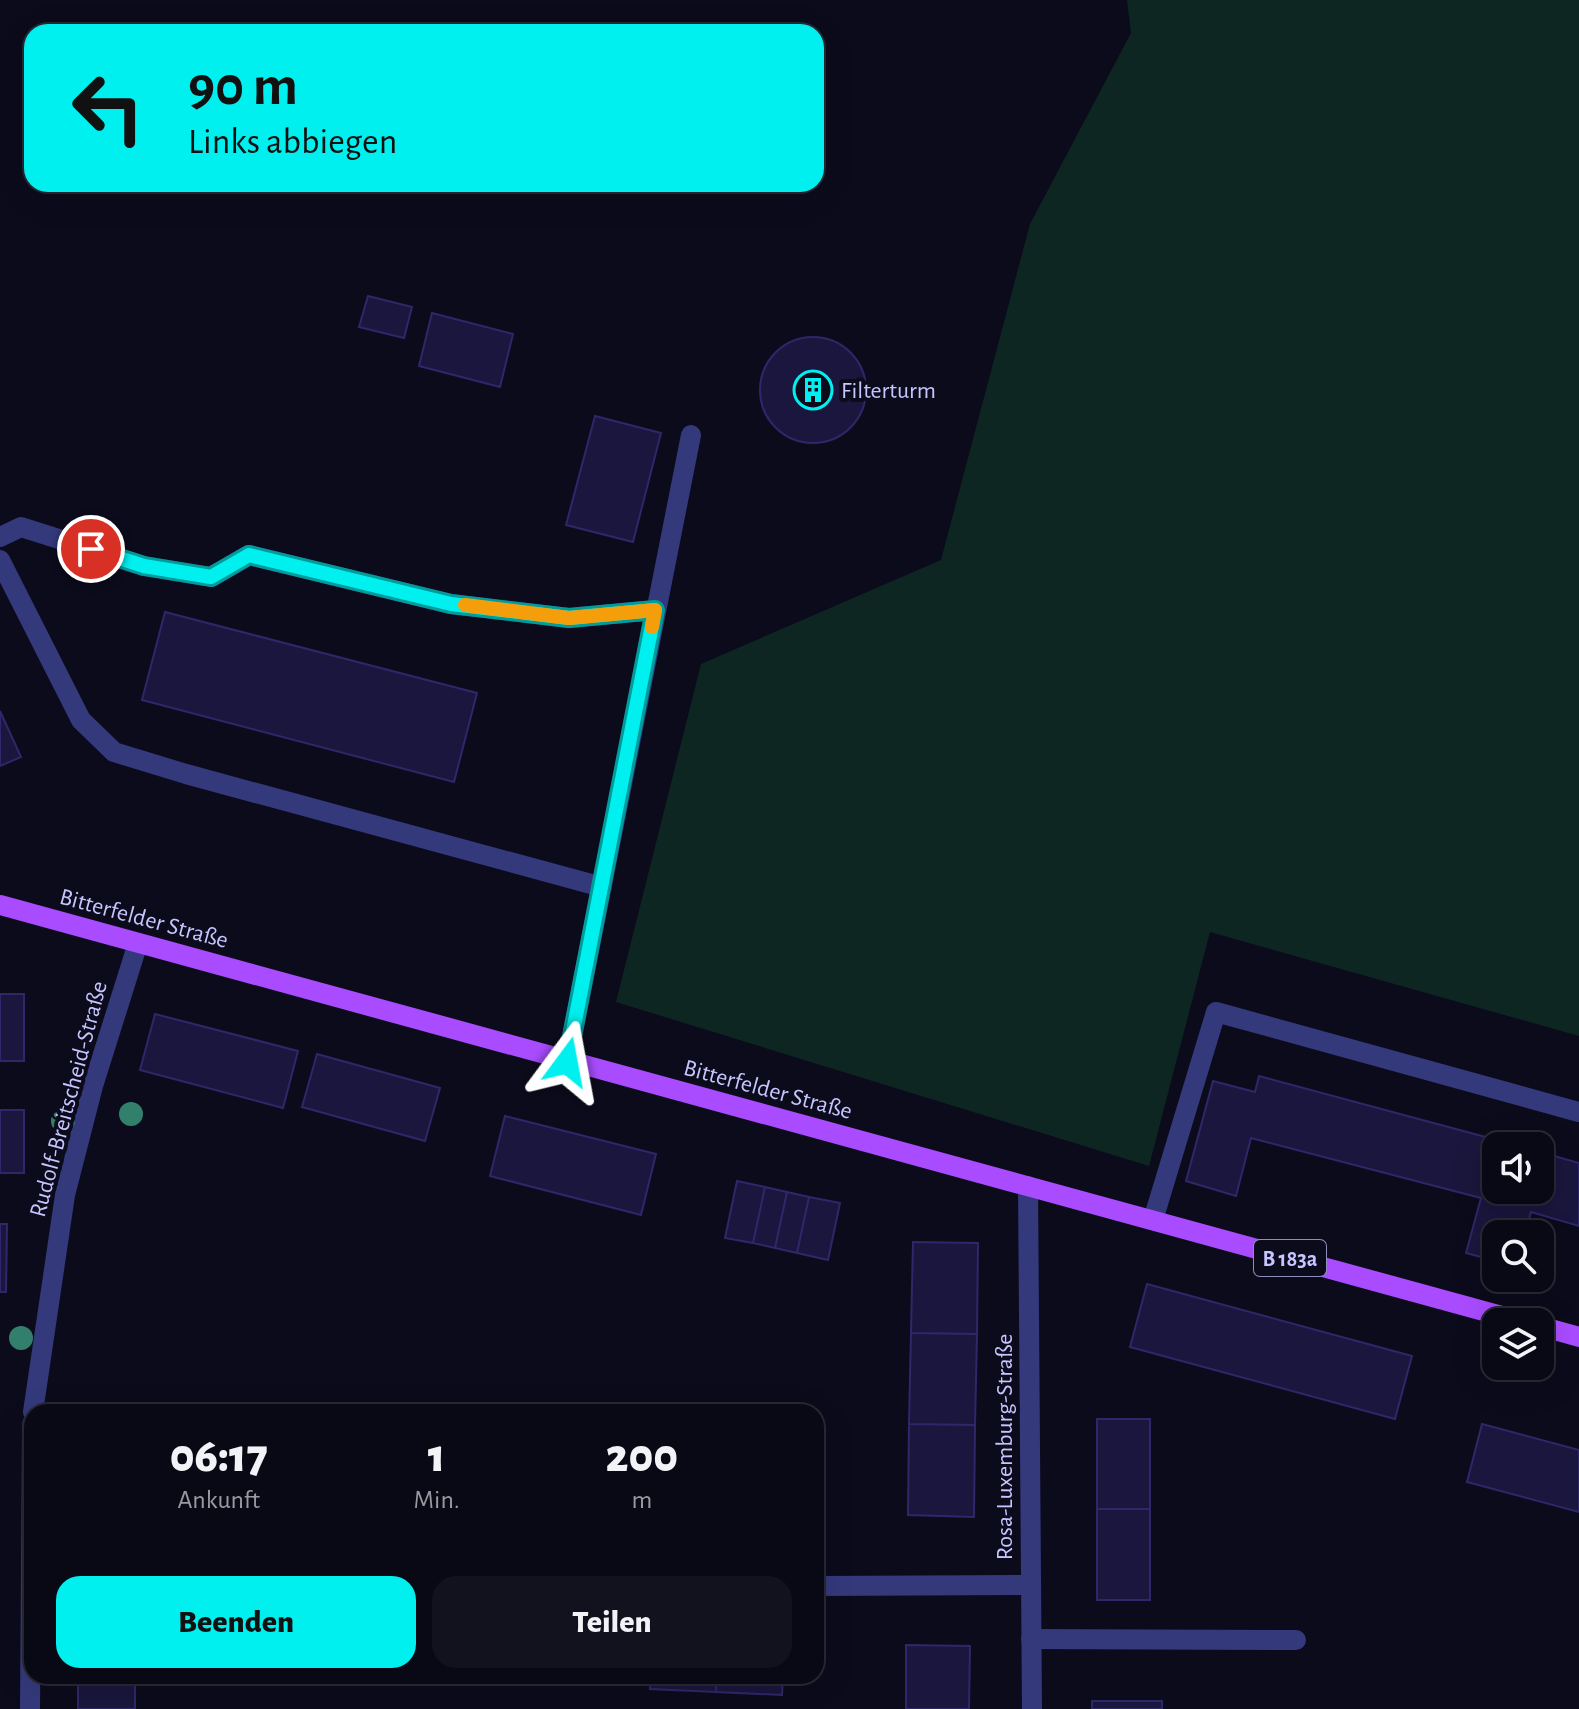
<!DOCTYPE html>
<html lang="de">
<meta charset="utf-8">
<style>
body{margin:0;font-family:"Alegreya Sans",sans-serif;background:#12111e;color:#f1f3f6;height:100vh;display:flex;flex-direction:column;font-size:30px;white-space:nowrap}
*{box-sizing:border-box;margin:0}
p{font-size:26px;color:#999aa0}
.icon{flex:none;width:44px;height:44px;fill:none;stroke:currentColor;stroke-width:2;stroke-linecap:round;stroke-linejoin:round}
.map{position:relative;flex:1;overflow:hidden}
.drawer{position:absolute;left:24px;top:1404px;width:800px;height:280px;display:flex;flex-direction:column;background:#090815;border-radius:24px;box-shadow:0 8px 32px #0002,0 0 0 2px #292934}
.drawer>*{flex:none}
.banner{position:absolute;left:24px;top:24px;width:800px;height:168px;border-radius:24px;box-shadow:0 8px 32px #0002,0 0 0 2px #292934;background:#00f0ef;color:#111;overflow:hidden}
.buttons{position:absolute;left:1482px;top:1132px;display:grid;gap:16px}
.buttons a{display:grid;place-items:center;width:72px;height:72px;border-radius:16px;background:#090815;box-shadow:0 8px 32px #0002,0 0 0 2px #292934;font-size:40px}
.pin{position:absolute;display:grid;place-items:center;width:68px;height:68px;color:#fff;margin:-34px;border:4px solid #fff;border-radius:50%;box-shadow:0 2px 8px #0007}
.me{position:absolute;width:88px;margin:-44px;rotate:13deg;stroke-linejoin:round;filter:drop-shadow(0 0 6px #0008)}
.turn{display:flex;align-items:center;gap:28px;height:168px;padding:0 32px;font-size:36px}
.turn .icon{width:104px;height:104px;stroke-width:2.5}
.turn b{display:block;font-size:56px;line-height:68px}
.eta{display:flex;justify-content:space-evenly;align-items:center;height:136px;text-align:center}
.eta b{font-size:48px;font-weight:800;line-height:56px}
.button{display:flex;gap:16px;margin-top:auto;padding:16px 32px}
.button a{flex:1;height:92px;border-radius:24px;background:#00f0ef;color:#111;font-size:32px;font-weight:800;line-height:92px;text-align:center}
.button a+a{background:#12111e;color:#f1f3f6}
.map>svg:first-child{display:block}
.green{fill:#0e2622}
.building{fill:#1a163d;stroke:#2e286a;stroke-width:2}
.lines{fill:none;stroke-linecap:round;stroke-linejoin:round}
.service{stroke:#34397c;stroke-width:20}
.minor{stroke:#34397c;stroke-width:20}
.primary{stroke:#a94cff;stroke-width:20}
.tree{fill:#32806c}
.route-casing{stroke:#009c9b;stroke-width:20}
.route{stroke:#00f0ef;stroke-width:14}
.slow{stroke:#f59e0b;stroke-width:14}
.labels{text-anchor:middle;stroke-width:8;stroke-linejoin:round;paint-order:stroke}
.shield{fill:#0c0b1c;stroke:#8e8dbb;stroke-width:2}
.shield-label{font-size:22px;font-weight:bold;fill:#c6c5ff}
.poi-label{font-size:24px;fill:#c6c5ff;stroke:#0c0b1c;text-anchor:start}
.street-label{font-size:24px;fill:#c6c5ff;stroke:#0c0b1c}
</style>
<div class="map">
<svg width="1579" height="1709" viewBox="0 0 1579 1709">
<rect width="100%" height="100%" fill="#0c0b1c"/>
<!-- green -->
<path class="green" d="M1127,0h452v1036l-369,-104 -61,234 -533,-164 85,-338 240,-104 89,-336 101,-191z"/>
<!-- building -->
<path class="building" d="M368,296l44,11 -8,31 -45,-11z
M432,313l81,21 -13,53 -81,-21z
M760 390a53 53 0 1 1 106 0a53 53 0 1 1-106 0Z
M595,416l66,17 -28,109 -67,-17z
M165,612l312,81 -23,89 -312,-82z
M0,711l21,46 -21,9z
M0,994h24v67h-24z
M155,1014l143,37 -15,57 -143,-38z
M317,1054l123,34 -15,53 -123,-34z
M1259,1076l260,70h-23v44h44v-38l39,11v63l-48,-14 -6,22h-29v27l-30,-8 15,-55 -230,-60 -15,58 -50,-15 27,-100 42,11z
M0,1110h24v63h-24z
M505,1116l151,38 -15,61 -151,-39z
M737,1181l28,6 -12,56 -28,-5z
M765,1187l22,5 -12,56 -22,-5z
M787,1192l22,5 -12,56 -22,-5z
M809,1197l31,6 -12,57 -31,-7z
M0,1224h7l-1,68h-6z
M913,1242l65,1 -1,91 -66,-1z
M1147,1284l265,72 -17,63 -265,-72z
M911,1333l66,1 -2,91 -66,-1z
M1097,1419h53v90h-53z
M909,1424l66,1 -1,92 -66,-2z
M1482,1424l97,26v62l-112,-30z
M1097,1509h53v91h-53z
M906,1645l64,1 -1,63h-63z
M78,1676h57v33h-57z
M526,1676h80v8z
M651,1676h66l-1,16 -66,-3z
M717,1676h66l-1,19 -66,-3z
M1092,1701h70v8h-70z"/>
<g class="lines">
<!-- service -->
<path class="service" d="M0,537l21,-10 123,39 67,11 38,-22 202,49 118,14 86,-8
M0,560l81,160 33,32 72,22 416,113
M567,1062l124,-627
M1153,1220l63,-208 363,100
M1031,1639l265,1"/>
<!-- minor -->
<path class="minor" d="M1028,1186l4,523
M33,1412l32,-217 28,-109 45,-143
M816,1586l214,-1
M30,1709l2,-285"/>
<!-- primary -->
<path class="primary" d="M0,905l1524,417
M1540,1326l39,11"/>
</g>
<!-- trees -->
<g class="tree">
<circle cx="131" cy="1114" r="12"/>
<circle cx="63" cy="1121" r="12"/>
<circle cx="21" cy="1338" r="12"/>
</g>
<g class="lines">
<defs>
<path id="route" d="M91,549l53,17 67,11 38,-22 202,49 118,14 86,-8 -88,452"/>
</defs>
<!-- route casing -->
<use href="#route" class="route-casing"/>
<!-- route -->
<use href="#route" class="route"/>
<!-- slow -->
<path class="slow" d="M465,605l104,13 86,-8 -3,17"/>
</g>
<!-- icons -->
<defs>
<symbol id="building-ring" viewBox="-11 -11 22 22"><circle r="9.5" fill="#0c0b1c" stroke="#00f0ef" stroke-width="1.5"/><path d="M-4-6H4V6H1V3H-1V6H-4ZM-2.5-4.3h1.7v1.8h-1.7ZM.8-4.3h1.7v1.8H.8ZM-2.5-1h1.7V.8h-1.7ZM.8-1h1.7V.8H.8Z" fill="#00f0ef"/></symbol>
</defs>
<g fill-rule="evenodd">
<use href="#building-ring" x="791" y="368" width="44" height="44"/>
</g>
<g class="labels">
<!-- shield labels -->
<rect class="shield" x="1254" y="1240" width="72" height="36" rx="6"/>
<g class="shield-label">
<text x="1290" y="1266">B 183a</text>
</g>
<!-- poi labels -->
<g class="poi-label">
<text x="841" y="398">Filterturm</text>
</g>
<!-- street labels -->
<g class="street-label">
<text transform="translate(144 918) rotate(15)" y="8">Bitterfelder Straße</text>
<text transform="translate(768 1089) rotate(15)" y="8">Bitterfelder Straße</text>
<text transform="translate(68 1099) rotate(-75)" y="8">Rudolf-Breitscheid-Straße</text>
<text transform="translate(1004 1447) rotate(-90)" y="8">Rosa-Luxemburg-Straße</text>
</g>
</g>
</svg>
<div class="buttons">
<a><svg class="icon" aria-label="sound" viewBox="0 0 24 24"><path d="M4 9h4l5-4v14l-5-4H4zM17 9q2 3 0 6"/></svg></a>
<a><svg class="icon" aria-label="search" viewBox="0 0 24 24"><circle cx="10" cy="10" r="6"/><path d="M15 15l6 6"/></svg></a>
<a><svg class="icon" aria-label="layers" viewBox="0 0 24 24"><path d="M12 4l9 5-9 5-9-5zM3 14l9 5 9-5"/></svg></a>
</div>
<div class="pin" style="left:91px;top:549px;background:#d93025"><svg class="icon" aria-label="arrive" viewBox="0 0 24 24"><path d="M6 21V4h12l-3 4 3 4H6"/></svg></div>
<svg class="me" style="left:567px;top:1062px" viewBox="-20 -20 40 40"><path d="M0-17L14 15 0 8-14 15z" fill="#00f0ef" stroke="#fff" stroke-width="4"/></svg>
<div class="banner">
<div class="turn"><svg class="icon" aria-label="left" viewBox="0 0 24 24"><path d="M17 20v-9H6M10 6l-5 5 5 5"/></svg><div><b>90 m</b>Links abbiegen</div></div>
</div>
<section class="drawer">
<div class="eta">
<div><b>06:17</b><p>Ankunft</p></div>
<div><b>1</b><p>Min.</p></div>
<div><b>200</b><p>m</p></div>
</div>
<div class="button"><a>Beenden</a><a>Teilen</a></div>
</section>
</div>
